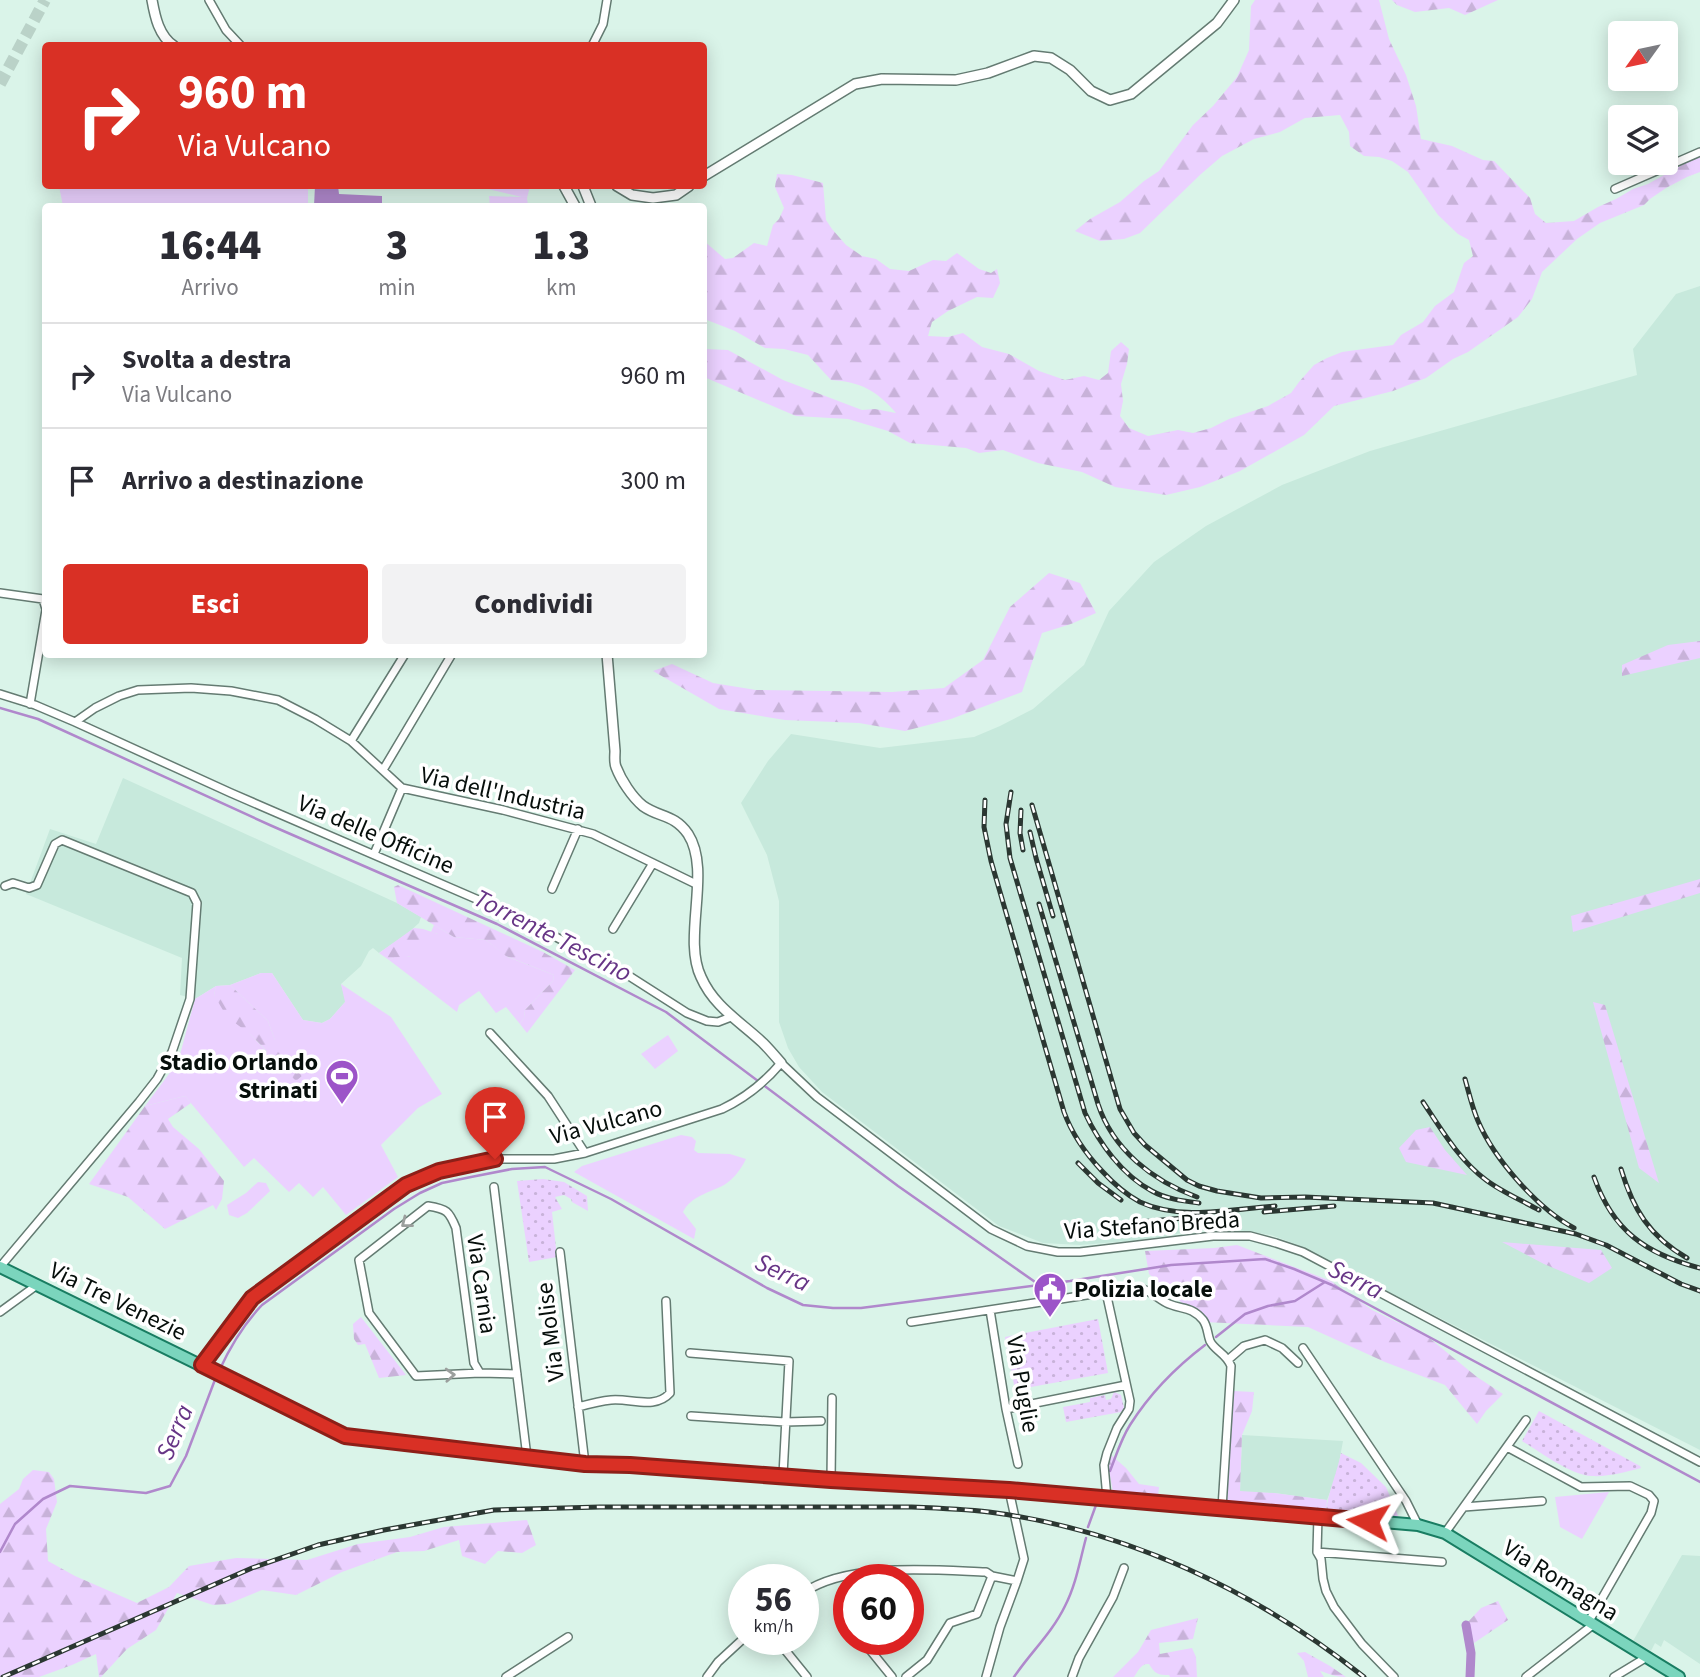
<!DOCTYPE html>
<html lang="it">
<style>
body{margin:0;font-family:"Source Sans 3",sans-serif;background:#f2f2f3;color:#2b2b33;height:100vh;display:flex;flex-direction:column;font-size:26px;white-space:nowrap}
*{box-sizing:border-box;margin:0}
p{font-size:23px;color:#7c7c81}
.icon{flex:none;width:38px;height:38px;fill:none;stroke:currentColor;stroke-width:2;stroke-linecap:round;stroke-linejoin:round}
.map{position:relative;flex:1;overflow:hidden}
.side{position:absolute;left:42px;top:203px;width:665px;height:455px;display:flex;flex-direction:column;background:#fff;border-radius:7px;box-shadow:0 4px 18px #0003}
.side>*{flex:none}
.guide{position:absolute;left:42px;top:42px;width:665px;height:147px;border-radius:7px;box-shadow:0 4px 18px #0003;background:#d93025;color:#fff;overflow:hidden}
.needle{width:46px;rotate:237deg}
.controls{position:absolute;left:1608px;top:21px;display:grid;gap:14px}
.controls a{display:grid;place-items:center;width:70px;height:70px;border-radius:7px;background:#fff;box-shadow:0 4px 18px #0003;font-size:35px}
.speed{position:absolute;left:728px;top:1564px;display:flex;gap:14px;font-size:35px;font-weight:700;text-align:center}
.speed>*{display:grid;place-content:center;width:91px;height:91px;border-radius:50%;background:#fff;box-shadow:0 4px 18px #0003;line-height:1}
.speed small{font-size:18px;font-weight:400}
.speed .limit{border:10px solid #d22;background:#fff;color:#111}
.pin{position:absolute;display:grid;place-items:center;width:60px;height:60px;color:#fff;margin:-72px -30px;border-radius:50% 50% 50% 0;rotate:-45deg;box-shadow:0 0 7px #0007}
.pin .icon{rotate:45deg}
.me{position:absolute;width:77px;margin:-38px;rotate:275deg;stroke-linejoin:round;filter:drop-shadow(0 0 5px #0008)}
.turn{display:flex;align-items:center;gap:24px;height:147px;padding:0 21px;font-size:32px}
.turn .icon{width:91px;height:91px;stroke-width:2.5}
.turn b{display:block;font-size:49px;line-height:60px}
.eta{display:flex;justify-content:space-evenly;align-items:center;height:119px;text-align:center}
.eta b{font-size:42px;font-weight:800;line-height:49px}
.button{display:flex;gap:14px;margin-top:auto;padding:14px 21px}
.button a{flex:1;height:80px;border-radius:7px;background:#d93025;color:#fff;font-size:28px;font-weight:800;line-height:80px;text-align:center}
.button a+a{background:#f2f2f3;color:#2b2b33}
ul{padding:0;list-style:none}
li{display:flex;align-items:center;gap:21px;height:105px;padding:0 21px;border-top:2px solid #e1e1e2}
li div{flex:1}
li b{display:block;font-size:26px}
li em{font-style:normal}
.map>svg:first-child{display:block}
.built{fill:#c7e9dc}
.green{fill:#ebd1ff}
.forest{fill:url(#forest-firs)}
.park{fill:url(#park-dots)}
.water{fill:#b088cc}
.lines{fill:none;stroke-linecap:round;stroke-linejoin:round}
.stream{stroke:#b088cc;stroke-width:2.5}
.canal{stroke:#b088cc;stroke-width:9}
.trunk-tunnel{stroke:#bad2c8;stroke-width:12;stroke-dasharray:12 6;stroke-linecap:butt}
.minor-casing{stroke:#647b72;stroke-width:10}
.tertiary-casing{stroke:#647b72;stroke-width:12}
.primary-casing{stroke:#197d62;stroke-width:14}
.minor{stroke:#fff;stroke-width:7}
.tertiary{stroke:#fff;stroke-width:9}
.primary{stroke:#7bd5bd;stroke-width:10}
.rail-casing{stroke:#2b3732;stroke-width:5}
.rail{stroke:#fff;stroke-width:2.5;stroke-dasharray:8;stroke-linecap:butt}
.oneway{stroke:#9b9f9d}
.route-casing{stroke:#8d1f18;stroke-width:18}
.route{stroke:#d93025;stroke-width:12}
.labels{text-anchor:middle;stroke-width:7;stroke-linejoin:round;paint-order:stroke}
.street-label{font-size:24px;fill:#060e0b;stroke:#fff}
.poi-label{font-size:24px;font-weight:bold;fill:#060e0b;stroke:#fff;text-anchor:end}
.water-label{font-size:26px;font-style:italic;fill:#673586;stroke:#fff}
</style>
<div class="map">
<svg width="1700" height="1677" viewBox="0 0 1700 1677">
<defs>
<pattern id="forest-firs" width="22" height="20" patternUnits="userSpaceOnUse" patternTransform="scale(1.75)"><rect width="22" height="20" fill="#ebd1ff"/><path d="M5 1l3.5 6h-7zM16 11l3.5 6h-7z" fill="#c8b2d9"/></pattern>
<pattern id="park-dots" width="8" height="8" patternUnits="userSpaceOnUse" patternTransform="scale(1.75)"><rect width="8" height="8" fill="#ebd1ff"/><path d="M2 2h.1M6 6h.1" fill="none" stroke="#c8b2d9" stroke-width="1.8" stroke-linecap="round"/></pattern>
</defs>
<rect width="100%" height="100%" fill="#daf4e9"/>
<!-- built -->
<path class="built" d="M1700,286v1164l-337,-171 -65,-34 -27,-10 -40,-6 -38,2 -51,9 -62,5 -37,-2 -44,-17 -177,-134 -23,-25 -11,-19 -9,-26v-121l-12,-46 -26,-52 27,-42 23,-27 89,14 94,-11 26,-11 33,-17 51,-44 25,-54 45,-49 52,-36 76,-41 88,-34 267,-76 -4,-26 43,-55z
M123,778l274,125 24,14 -2,6 -11,10 -29,20 -6,-5 -4,3 -8,15 -20,18 5,17 -16,18 -8,4 -19,-3 -31,-47h-11l-31,12 -14,1 -21,13 -15,-4 2,-37 -156,-64 24,-65 46,15z
M1242,1435l101,6 -6,33 -10,26 -53,-7 -34,-1z
M1682,1555l18,1v108l-36,-24 -3,7 -6,-4 -4,8 -18,-10z"/>
<!-- green -->
<path class="green" d="M59,186h249v20h-245z
M489,186h41l-3,12 1,8h-38l-1,-10 33,1 -34,-8z
M434,925l20,12 32,3 22,17 46,18 -1,6 -28,29 -1,8 -4,6 -14,-17 -10,6 -17,-22 -20,14 -2,7 -68,-52 6,-3h14l29,-23 -7,-2z
M261,973h11l31,47 19,3 8,-4 15,-17 -4,-18 50,33 51,77 -24,14 -37,37 17,32 -52,38 -23,-28 -10,10 -14,-14 -10,9 -35,-34 -10,9 -59,-71 -40,10 33,-44 17,-63 21,-13 -2,9 53,57 8,-12 -7,-19 -38,-36z
M668,1035l10,16 -23,18 -14,-15z
M681,1135l11,2 4,4 -2,9 4,3 32,1 16,5c-5,10 -12,20 -22,26 -15,8 -33,11 -41,27l13,17 -2,10 -120,-67 8,-6z
M258,1182l8,1 4,8 -23,22 -9,5 -9,-3 -2,-10 19,-12z
M1609,1492l-27,47 -22,-12 -5,-30z"/>
<!-- forest -->
<path class="forest" d="M1255,0h124l10,39 17,36 10,31 5,33 31,7 31,14 11,1 36,37 5,16 11,9 28,-2 24,-14 18,-8 17,-10 15,-5 52,-29v17l-13,5 -21,11 -16,11 -6,6 -44,18 -23,16 -35,33 -10,27 -14,18 -50,35 -15,7 -27,19 -33,13 -59,15 -30,29 -64,36 -40,16 -34,8 -51,-8 -33,-15 -44,-9 -35,-13 -24,3 -13,-5 -56,-5 -22,-12 -40,-12 -52,-3 -92,-39v-28l24,1 55,30 79,30 13,-1 21,4c-20,-23 -35,-31 -65,-33l-23,-25 -24,-6 -19,-1 -30,-17 -28,-11 -3,-4v-75l21,18 8,-1 21,-15 13,3 6,-21 6,-6 5,-11 -9,-21 2,-13 15,1 31,8 3,37 6,9 14,16 16,11 14,3 14,10 19,2 24,-11 13,1 11,-8 22,16 12,4 6,-4 3,14 -7,15 -16,-1 -29,14 -16,11 -4,14 20,1 15,-4 19,14 27,7 30,17 26,9 19,-4 15,4 9,-7 3,-22 10,-9 8,7 -2,15 -6,20 2,17 -3,15 9,12 19,8 30,-6 15,3 18,-5 18,-9 39,-13 23,-13 8,-11 15,-17 13,-7 15,-6 51,-7 8,-10 22,-13 12,-16 19,-14 10,-29 9,-7 -4,-16 -11,-6 -20,-19 -30,-43 -16,-11 -13,-4 -15,-1 -14,-10 -1,-14 -9,-17 -35,3 -25,14 -26,7 -32,17 -21,18 -61,59 -16,6 -24,2 -25,-10 15,-12 30,-17 24,-21 15,-10 34,-46 20,-19 24,-29 12,-27 2,-44z
M1392,0h106l-33,15 -16,-7 -34,4 -18,-7z
M1049,573l31,10 16,30 -25,11 -29,9 -20,59 -71,27 -46,12 -46,-8 -74,-3 -66,-11 -66,-38 19,-7 41,19 43,7 136,2 52,-4 39,-28 27,-53z
M1700,641v17l-78,18v-11l46,-20z
M1700,879v14l-127,39 -2,-16z
M398,885l145,67 32,18 -48,63 -7,-9 4,-6 1,-8 28,-29 1,-6 -48,-19 -20,-16 -32,-3 -57,-34 -3,-16z
M414,928l9,1 15,5c-2,14 -18,22 -32,23 -7,1 -10,-1 -17,3l-10,-7z
M230,985l38,36 7,19 25,16 4,10 -5,6 4,3 -7,6 -46,-47 -23,-17 -13,-22 2,-9z
M1593,1002l12,3 54,178 -20,-15z
M185,1096l6,7 -23,16 5,8 26,22 25,32 -2,18 -6,11 -3,-5 -48,24 -37,-32 -39,-13 56,-78z
M1430,1127l15,23 22,25 -61,-13 -7,-14 17,-18z
M1502,1242l99,8 11,18 -23,15 -45,-19z
M1237,1245l94,36 41,29 56,27 49,40 26,17 -17,17 -9,13 -32,-39 -60,-23 -77,-35 -104,-5 -55,-48 -4,-23 69,-3z
M361,1317l45,58 -27,3 -14,-34 -7,1 -4,-6 -1,-15z
M1233,1391l21,1 -2,19 -10,24 -2,56 34,2 53,7 -1,12 -99,-8z
M1111,1455l15,13 13,16 20,3 -1,10 -42,-1 -3,-3 -5,-29z
M33,1470l16,2 5,7 3,23 -11,27 2,32 27,15 62,27 32,-16 20,-21 47,-8 71,2 51,-16 52,-7 34,-10 83,-7 9,25 -14,8 -24,-2 -13,13 -23,-8 -3,-16 -35,11 -27,1 -55,20 -46,23 -34,-5 -34,14 -15,1 -36,-12 -21,37 -29,19 -26,28h-2l-3,-23 -24,11 -33,12h-39v-173l19,-15 4,-10z
M1498,1601l10,19 -34,23 -6,-21 13,-14z
M1198,1618l-5,21 -34,4 1,11 32,-6 4,9 1,20h-27l-1,-2c-11,0 -14,-1 -20,-11 -8,-1 -11,7 -15,13h-21l25,-25 13,-22z
M1305,1652l25,14 16,11c-10,0 -16,-3 -26,-6l4,6h-16l-4,-16 -7,-8z"/>
<!-- park -->
<path class="park" d="M543,1179l21,3 23,14 1,15 -16,-9 -1,-3 -7,-4 -9,2 7,12 -10,3 5,45 -28,5 -12,-81z
M1098,1319l10,54 -93,17 -10,-53z
M1114,1392l7,3 3,13 -3,4 -55,10 -3,-15 27,-5v-4l15,-3 1,5 5,-1z
M1539,1411l101,55 1,2c-16,4 -33,9 -49,8 -22,-1 -51,-24 -70,-35z
M1341,1453l20,10 25,24 13,31 -73,-6c2,-20 11,-39 15,-59z"/>
<!-- water -->
<path class="water" d="M315,186h23l1,8 43,2v10h-68z"/>
<g class="lines">
<!-- stream -->
<path class="stream" d="M0,708l38,11 234,107 225,98 169,88 232,174 140,98
M1216,1337l29,-23 23,-8 27,-5 30,-19
M219,1371c11,-24 25,-47 43,-66l132,-96 26,-16 22,-10 29,-6 41,-8 33,-2 66,32 156,89 36,17 30,3h28l209,-27 101,-16 94,-6 29,10 38,16 368,197
M1110,1471c6,-15 11,-32 20,-46 19,-30 46,-58 75,-80
M1088,1527l8,-22
M0,1552l15,-28 28,-25 27,-13 76,7 24,-7 16,-30 30,-79
M1014,1677c16,-24 38,-44 51,-71 11,-21 15,-46 21,-68"/>
<!-- canal -->
<path class="canal" d="M1466,1625l5,28 -1,24"/>
<!-- trunk-tunnel -->
<path class="trunk-tunnel" d="M0,84l45,-84"/>
<defs>
<path id="minor" d="M209,0l17,30 15,16
M592,46l11,-22 4,-24
M1615,189l85,-37
M0,593l43,6 3,10
M0,694l35,11 40,17 156,71 289,125 106,56 61,39 20,8 11,1 13,-5
M30,704l16,-94
M75,722l20,-14 24,-12 19,-6 53,-2 40,3 47,9 37,19 36,22 51,47 101,22 90,24 105,51
M351,741l54,-87
M383,770l69,-116
M374,854l28,-66
M552,889l26,-60
M613,929l40,-66
M490,1033l58,63 37,57
M494,1187l33,270
M560,1252l25,212
M0,1267l139,-165 18,-23 15,-27 18,-53 7,-96 -5,-10 -130,-53 -7,4 -18,41 -8,3 -16,-5 -8,3
M1106,1292c10,-1 23,-5 33,-4 12,2 20,12 30,16 14,6 22,2 34,16 5,7 4,13 7,21 5,10 16,12 21,25l-9,142
M990,1310l16,99 12,55
M0,1312l37,-27
M911,1322l195,-30 24,109 -1,8 -12,19 -10,25 -3,12 3,33
M1303,1348l103,153 12,24
M690,1353l99,8 -6,114
M1229,1359l15,-13 21,-6 17,8 16,15
M202,1365l50,-67 154,-113 33,-14 56,-12h59l31,-6 137,-44c23,-11 43,-27 59,-46l36,34 174,132 36,17 31,6h22l133,-16h37l26,7 27,9 397,210
M480,1373l-6,-10 -18,-135c-7,-17 -9,-19 -28,-22l-69,54 10,53 47,63 64,-3 37,1
M578,1407c11,-3 22,-6 33,-7 20,-2 44,10 59,-7l-4,-92
M1006,1409l120,-24
M691,1416l94,6 36,-1
M1507,1447l74,40 49,-1 19,9 5,6 -3,12 -62,108
M831,1480l1,-82
M1464,1507l78,-6
M1318,1516l-1,36 4,7 2,20 3,12 8,16 28,37 32,33
M1445,1533l81,-113
M1317,1552l125,10
M803,1593c45,-31 130,-23 183,-21l6,4 25,5
M777,1640l30,37
M862,1640l30,37
M506,1677l62,-40
M707,1677l11,-15 26,-24
M906,1677l21,-17 23,-37 27,-9 15,-38
M986,1677l14,-50 17,-46 7,-22 -15,-69
M1072,1677l7,-19 34,-61 11,-29
M1526,1677l68,-53
M1614,1677l33,-20"/>
<path id="tertiary" d="M152,0c3,17 7,36 22,46
M704,176l151,-92 27,-5 74,1 32,-7 46,-17 17,2 19,12 21,21 19,9 21,-6 86,-71 17,-23
M564,186l11,20
M583,186l8,20
M617,186l15,9 21,3 23,-3 13,-9
M607,654l8,97c0,5 -1,11 1,16 5,13 16,30 27,39 17,12 31,8 45,28 24,37 -6,104 13,143 13,30 40,45 62,66 6,6 12,13 18,20"/>
<path id="primary" d="M0,1267l345,169 240,28 45,1 201,15 178,10 409,35 27,8 234,144"/>
</defs>
<!-- minor casing -->
<use href="#minor" class="minor-casing"/>
<!-- tertiary casing -->
<use href="#tertiary" class="tertiary-casing"/>
<!-- primary casing -->
<use href="#primary" class="primary-casing"/>
<!-- minor -->
<use href="#minor" class="minor"/>
<!-- tertiary -->
<use href="#tertiary" class="tertiary"/>
<!-- primary -->
<use href="#primary" class="primary"/>
<defs>
<path id="rail" d="M1011,792l-5,32 4,34 75,255c14,30 37,62 67,78 14,8 31,10 47,12
M985,800l-1,27 7,34 73,251c8,22 22,42 38,59 11,12 23,23 38,31 41,19 92,7 135,4
M1032,805l88,304 14,24 11,12 42,35 12,6 18,5 44,7 44,-1 128,6 143,31 30,11 75,39 19,7
M1021,810l-1,23 3,17
M1030,832l6,26 17,58
M1039,904l59,200c15,46 55,77 99,93
M1465,1079c4,14 7,28 13,42 16,38 60,88 96,107
M1423,1102c18,27 36,58 63,78 16,12 35,20 53,30
M1078,1163l20,20 23,17
M1621,1169c12,40 28,67 66,89
M1594,1177c19,54 52,77 106,91
M1264,1212l70,-6
M1107,1225l77,-7
M3,1677l249,-109 66,-23 66,-15 110,-20 106,-3h310c26,1 53,2 79,5 138,18 267,79 375,165"/>
</defs>
<!-- rail casing -->
<use href="#rail" class="rail-casing"/>
<!-- rail -->
<use href="#rail" class="rail"/>
</g>
<!-- one-way arrows -->
<defs><path id="oneway-chevron" d="M-2-3.5L2.5 0L-2 3.5" fill="none" stroke-width="1.6" stroke-linecap="round" stroke-linejoin="round" transform="scale(1.75)"/></defs>
<g class="oneway">
<use href="#oneway-chevron" transform="translate(406 1223) rotate(142)"/>
<use href="#oneway-chevron" transform="translate(450 1375) rotate(-3)"/>
</g>
<g class="lines">
<defs>
<path id="route" d="M495,1159l-56,12 -33,14 -154,113 -50,67 143,71 240,28 45,1 201,15 178,10 359,31"/>
</defs>
<!-- route casing -->
<use href="#route" class="route-casing"/>
<!-- route -->
<use href="#route" class="route"/>
</g>
<!-- icons -->
<defs>
<symbol id="stadium-pin" viewBox="-11 -11 22 30"><path d="M0 17L-7.5 6A9.5 9.5 0 1 1 7.5 6Z" fill="#9c54c8" stroke="#fff"/><path d="M0-5a6.5 5 0 1 0 0 10a6.5 5 0 1 0 0-10ZM-3.5-1.8h7v3.6h-7Z" fill="#fff"/></symbol>
<symbol id="civic-pin" viewBox="-11 -11 22 30"><path d="M0 17L-7.5 6A9.5 9.5 0 1 1 7.5 6Z" fill="#9c54c8" stroke="#fff"/><path d="M-.6-6.5H3V-4.5H.6V-3L4-1V1h2V6H-6V1h2V-1L-.6-3ZM-1.2 2.5V6h2.4V2.5Z" fill="#fff"/></symbol>
</defs>
<g fill-rule="evenodd">
<use href="#stadium-pin" x="323" y="1057" width="38" height="52"/>
<use href="#civic-pin" x="1031" y="1270" width="38" height="52"/>
</g>
<g class="labels">
<!-- street labels -->
<g class="street-label">
<text transform="translate(503 793) rotate(13)" y="8">Via dell'Industria</text>
<text transform="translate(376 834) rotate(23)" y="8">Via delle Officine</text>
<text transform="translate(606 1122) rotate(-15)" y="8">Via Vulcano</text>
<text transform="translate(1152 1225) rotate(-4)" y="8">Via Stefano Breda</text>
<text transform="translate(482 1284) rotate(82)" y="8">Via Carnia</text>
<text transform="translate(118 1301) rotate(26)" y="8">Via Tre Venezie</text>
<text transform="translate(550 1332) rotate(-97)" y="8">Via Molise</text>
<text transform="translate(1023 1384) rotate(80)" y="8">Via Puglie</text>
<text transform="translate(1561 1580) rotate(32)" y="8">Via Romagna</text>
</g>
<!-- poi labels -->
<g class="poi-label">
<text x="318" y="1070">Stadio Orlando<tspan x="318" dy="28">Strinati</tspan></text>
<text x="1074" y="1297" text-anchor="start">Polizia locale</text>
</g>
<!-- water labels -->
<g class="water-label">
<text transform="translate(553 935) rotate(27)" y="9">Torrente Tescino</text>
<text transform="translate(783 1272) rotate(25)" y="9">Serra</text>
<text transform="translate(1356 1279) rotate(26)" y="9">Serra</text>
<text transform="translate(174 1432) rotate(-67)" y="9">Serra</text>
</g>
</g>
</svg>
<div class="controls">
<a><svg class="needle" viewBox="-14 -14 28 28"><path d="M0-13l5 13h-10z" fill="#e53935"/><path d="M0 13l5-13h-10z" fill="#7c7c81"/></svg></a>
<a><svg class="icon" aria-label="layers" viewBox="0 0 24 24"><path d="M12 4l9 5-9 5-9-5zM3 14l9 5 9-5"/></svg></a>
</div>
<div class="speed"><div>56<small>km/h</small></div><div class="limit">60</div></div>
<div class="pin" style="left:495px;top:1159px;background:#d93025"><svg class="icon" aria-label="arrive" viewBox="0 0 24 24"><path d="M6 21V4h12l-3 4 3 4H6"/></svg></div>
<svg class="me" style="left:1368px;top:1521px" viewBox="-20 -20 40 40"><path d="M0-17L14 15 0 8-14 15z" fill="#d93025" stroke="#fff" stroke-width="4"/></svg>
<div class="guide">
<div class="turn"><svg class="icon" aria-label="right" viewBox="0 0 24 24"><path d="M7 20v-9h11M14 6l5 5-5 5"/></svg><div><b>960 m</b>Via Vulcano</div></div>
</div>
<section class="side">
<div class="eta">
<div><b>16:44</b><p>Arrivo</p></div>
<div><b>3</b><p>min</p></div>
<div><b>1.3</b><p>km</p></div>
</div>
<ul>
<li><svg class="icon" aria-label="right" viewBox="0 0 24 24"><path d="M7 20v-9h11M14 6l5 5-5 5"/></svg><div><b>Svolta a destra</b><p>Via Vulcano</p></div><em>960 m</em></li>
<li><svg class="icon" aria-label="arrive" viewBox="0 0 24 24"><path d="M6 21V4h12l-3 4 3 4H6"/></svg><div><b>Arrivo a destinazione</b></div><em>300 m</em></li>
</ul>
<div class="button"><a>Esci</a><a>Condividi</a></div>
</section>
</div>
